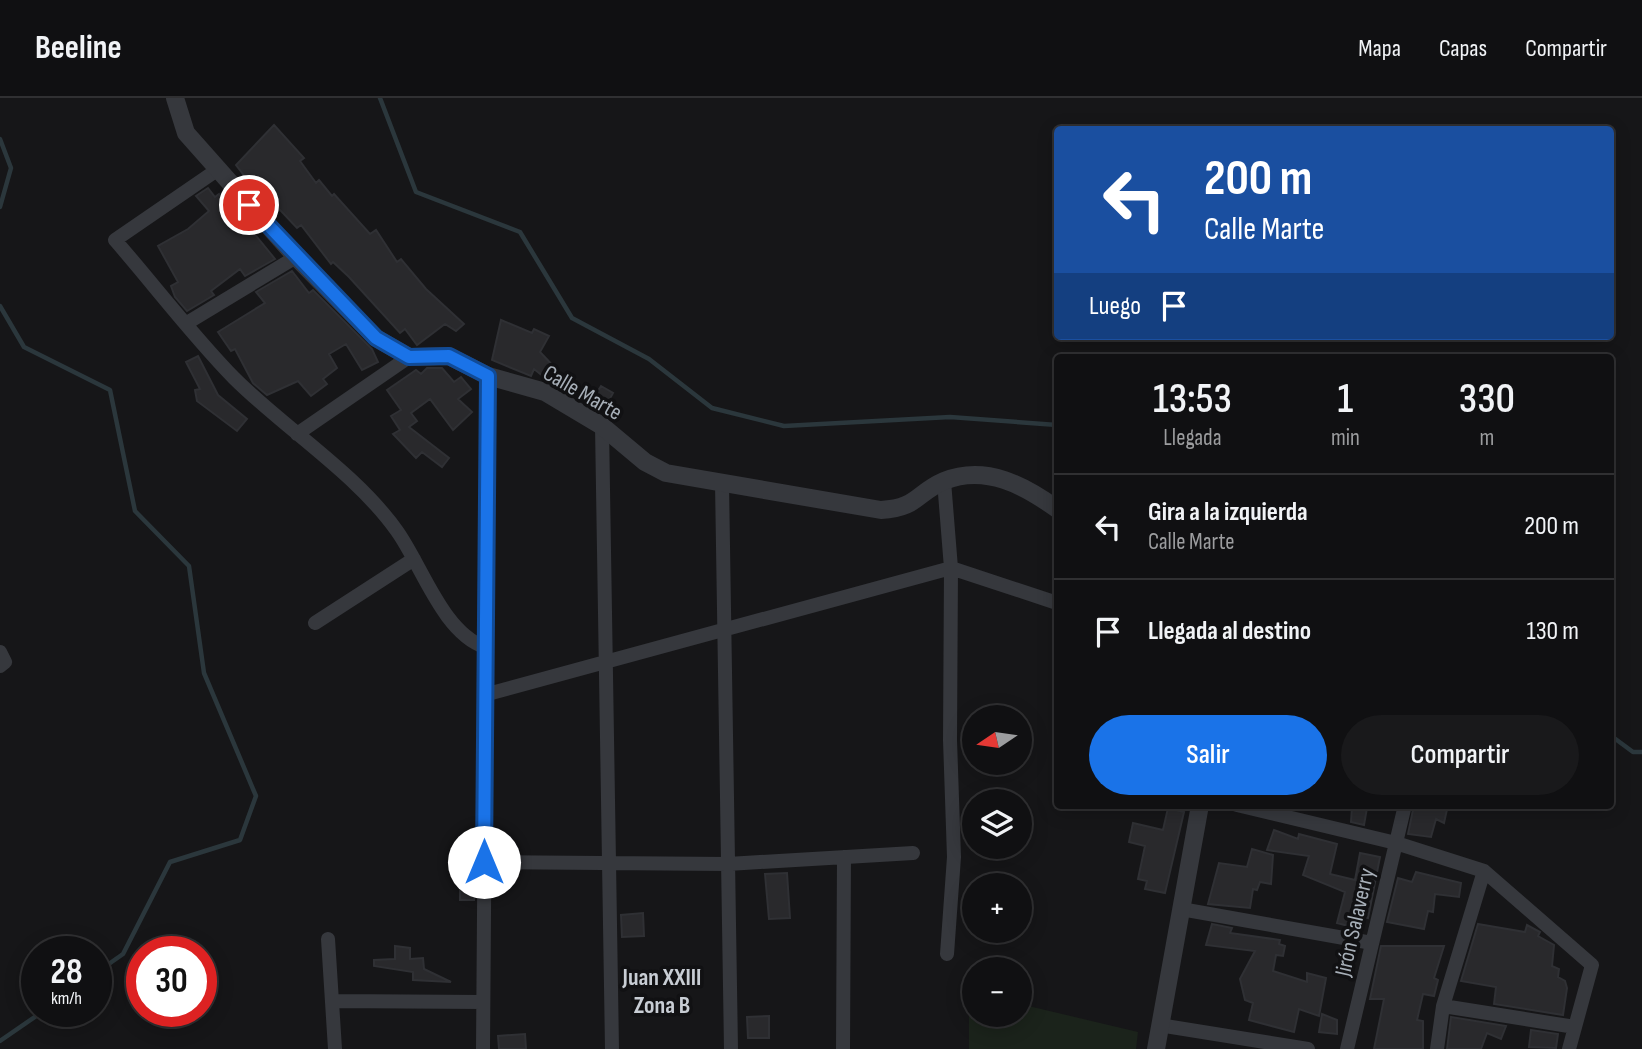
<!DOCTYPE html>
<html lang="es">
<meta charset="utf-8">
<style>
body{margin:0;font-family:"Sofia Sans Condensed",sans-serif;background:#19191b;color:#f1f3f6;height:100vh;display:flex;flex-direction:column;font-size:26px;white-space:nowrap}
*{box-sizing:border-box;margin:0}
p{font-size:23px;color:#9c9d9f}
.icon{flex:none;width:38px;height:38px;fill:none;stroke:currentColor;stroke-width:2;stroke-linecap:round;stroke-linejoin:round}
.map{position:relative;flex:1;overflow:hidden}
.details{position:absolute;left:1054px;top:256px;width:560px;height:455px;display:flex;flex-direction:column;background:#101012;border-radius:7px;box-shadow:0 4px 18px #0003,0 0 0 2px #303032}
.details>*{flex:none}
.top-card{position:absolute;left:1054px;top:28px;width:560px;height:214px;border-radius:7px;box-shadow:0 4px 18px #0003,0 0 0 2px #303032;background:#1a4fa0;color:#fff;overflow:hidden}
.needle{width:46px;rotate:257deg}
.fabs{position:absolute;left:962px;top:607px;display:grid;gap:14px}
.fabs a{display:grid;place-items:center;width:70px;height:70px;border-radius:50%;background:#101012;box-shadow:0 4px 18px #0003,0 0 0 2px #303032;font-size:35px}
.speed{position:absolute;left:21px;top:838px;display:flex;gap:14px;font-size:35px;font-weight:700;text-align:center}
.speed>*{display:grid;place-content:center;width:91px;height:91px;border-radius:50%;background:#101012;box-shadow:0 4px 18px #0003,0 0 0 2px #303032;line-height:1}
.speed small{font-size:18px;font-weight:400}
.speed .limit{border:10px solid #d22;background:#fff;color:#111}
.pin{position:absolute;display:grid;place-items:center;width:60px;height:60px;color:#fff;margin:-30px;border:4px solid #fff;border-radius:50%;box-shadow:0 2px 7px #0007}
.me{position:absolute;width:77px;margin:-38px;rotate:0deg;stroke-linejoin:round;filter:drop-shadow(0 0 5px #0008)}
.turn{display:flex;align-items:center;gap:24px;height:147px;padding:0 35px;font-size:32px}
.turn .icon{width:91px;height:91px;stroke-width:2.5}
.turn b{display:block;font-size:49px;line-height:60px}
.then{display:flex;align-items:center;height:66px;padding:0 35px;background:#0003;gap:14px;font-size:26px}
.eta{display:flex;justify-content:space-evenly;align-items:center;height:119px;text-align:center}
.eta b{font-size:42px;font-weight:600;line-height:49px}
.button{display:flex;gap:14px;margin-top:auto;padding:14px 35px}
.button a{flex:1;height:80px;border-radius:42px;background:#1a73e8;color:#fff;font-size:28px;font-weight:600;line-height:80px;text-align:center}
.button a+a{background:#19191b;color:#f1f3f6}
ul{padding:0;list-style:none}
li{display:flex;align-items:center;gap:21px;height:105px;padding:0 35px;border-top:2px solid #303032}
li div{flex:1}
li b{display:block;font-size:26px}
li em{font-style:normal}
header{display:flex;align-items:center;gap:42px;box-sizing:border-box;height:98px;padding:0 35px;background:#101012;border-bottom:2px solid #303032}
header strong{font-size:33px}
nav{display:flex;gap:38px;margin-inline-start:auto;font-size:24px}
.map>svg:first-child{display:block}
.green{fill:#1b231b}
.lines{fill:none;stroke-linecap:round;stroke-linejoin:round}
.stream{stroke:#2b373c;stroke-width:4.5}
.building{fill:#29292c;stroke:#2f3034;stroke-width:2}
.minor{stroke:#36383d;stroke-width:14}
.tertiary{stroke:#36383d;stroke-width:18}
.route-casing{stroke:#114b97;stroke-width:18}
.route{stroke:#1a73e8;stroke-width:12}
.labels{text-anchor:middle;stroke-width:7;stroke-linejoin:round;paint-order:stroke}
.street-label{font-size:23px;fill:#a7afb8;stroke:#111113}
.neighbourhood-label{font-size:24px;font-weight:bold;fill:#c8cdd4;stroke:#111113}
</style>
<header>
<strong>Beeline</strong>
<nav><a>Mapa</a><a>Capas</a><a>Compartir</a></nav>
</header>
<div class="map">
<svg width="1642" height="951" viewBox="0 0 1642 951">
<rect width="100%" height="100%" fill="#161618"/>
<!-- green -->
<path class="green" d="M969,894l6,1v22h45v-11l118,28 -2,17h-167z"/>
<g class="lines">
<!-- stream -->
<path class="stream" d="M380,0l36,94 104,40 52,86 77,41 63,49 72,18 166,-9 107,8
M0,41l11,29 -11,39
M0,208l24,41 86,43 25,121 54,55 15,107 52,123 -16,44 -70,22 -47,92 -27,19
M1610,637l23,17h9
M0,943l42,-29"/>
</g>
<!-- building -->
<path class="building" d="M274,27l30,33 -4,3 16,22 3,-3 13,16 2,-2 36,40 6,-4 21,32 4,-3 25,30 38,35 -8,7 -11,-7 -28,21 -12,-16 -5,4 -51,-56 -16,-15 -2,2 -30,-39 -4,3 -33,-35 -4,3 -24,-31z
M208,90l7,9 4,-3 12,18 4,-2 40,49 -30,17 -5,-7 -29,22 3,4 -27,16 -12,-14 -4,-11 7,-4 -20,-36 30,-17 21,-18 -13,-15z
M292,173l17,22 4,-3 59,59 6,13 -16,8 -16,-26 -17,10 8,14 -14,11 4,5 -16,12 -13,-15 -31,14 -14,-12 -18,-34 -4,2 -13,-19 47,-29 -9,-11z
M501,222l31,13 2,-4 15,7 -9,16 19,20 -10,9 -15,-12 -3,7 -39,-16z
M198,258l20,39 29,24 -10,12 -40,-30 -2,-11 5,-1 -14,-27z
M427,270h15l12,14 7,-5 10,12 -13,10 14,13 -19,18 -23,-31 -19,14 6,8 -8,6 40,31 -7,9 -20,-15 -6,6 -23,-24 7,-4 -9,-14 10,-6 -14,-20 29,-20 5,4z
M601,288l12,7 -8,15 -14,-6z
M1414,707h34l-4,18 -8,-4 -5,18 -23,-3z
M1359,708l8,2 -3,17 -13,-3 1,-15z
M1168,710l16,4 -19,81 -20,-4 2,-8 -9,-2 7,-33 -16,-4 4,-19 30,7z
M1274,732l24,9 1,-5 38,10 -7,30 25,6 5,-27 20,4 -12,61 -5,-1 -3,12 -23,-6 8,-31 -42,-17 6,-19 -42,-6z
M1252,751l21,6 -2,29 -11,-2 -3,8 -4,-1 -3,19 -42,-4 11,-41 28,4z
M1416,774l45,11 -2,14 -24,-3 -2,18 -5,-1 -4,18 -37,-7 11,-44 14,4z
M474,775v27h-14v-26z
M787,775l3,45 -21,1 -4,-45z
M643,815l1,23 -22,1 -1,-22z
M1212,826l20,4 -2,5 50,7 -1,4 6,2 -2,10 -7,-1 -3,16 34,11v-9l19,5 -7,38 -20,-7 -5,23 -45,-12 4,-17 -8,-3 -5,-21 15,-28 -49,-6z
M1478,826l47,8 2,-7 13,7 -2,4 16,9 -2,21 7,3 -1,8 7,4 2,7 -4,27 -69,-11 2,-17 -35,-6z
M395,848l15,2v11l13,-1 1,11 27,13 -38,-2v-8l-39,-6v-6l21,-1z
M1381,848h63l-10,32 4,2 -4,16 -11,-2 -6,26 6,1v28h-49l10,-50h-14z
M1322,916l15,6v14l-18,-2z
M769,918v22h-21l-1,-21z
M1451,919l55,9 -5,13 -14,-6 -6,16h-34z
M1531,932l27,4 -2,14 -27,-1z
M525,936l1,15h-27l-1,-13z"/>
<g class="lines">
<!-- minor -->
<path class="minor" d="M217,72l-102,70c40,46 77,95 119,138 50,50 122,95 163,153 25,35 46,102 88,116
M187,225l109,-66
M602,328l10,623
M297,336l112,-77
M944,383l7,87 -1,172 4,117 -7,97
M722,385l9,566
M315,525l99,-64
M0,554l5,10 -5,4
M484,597l467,-127 106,35
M1237,707l159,38 88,28 108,94 -23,84
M484,764l244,2 185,-11
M1181,811l191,34
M328,841l7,110
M332,903l151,1
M1443,908l132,21
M1159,927l149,24
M483,951l5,-673
M843,951l1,-192
M1347,951l58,-244
M1437,951l6,-43 41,-135"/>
<!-- tertiary -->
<path class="tertiary" d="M175,0l11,35 110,124 80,81 33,19 40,-1 39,20 57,16 57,34 43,36 21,11 215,37c37,-2 35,-17 63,-29 42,-17 81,5 113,28
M1156,951l44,-244"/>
</g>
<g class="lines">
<defs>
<path id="route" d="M249,107l127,133 33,19 40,-1 39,20 -4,486"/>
</defs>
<!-- route casing -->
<use href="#route" class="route-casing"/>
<!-- route -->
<use href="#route" class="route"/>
</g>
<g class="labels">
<!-- street labels -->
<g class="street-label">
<text transform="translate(583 294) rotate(30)" y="8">Calle Marte</text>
<text transform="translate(1354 824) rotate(-77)" y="8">Jirón Salaverry</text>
</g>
<!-- neighbourhood labels -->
<g class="neighbourhood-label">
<text x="662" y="887">Juan XXIII<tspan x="662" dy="28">Zona B</tspan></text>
</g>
</g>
</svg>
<div class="fabs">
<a><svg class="needle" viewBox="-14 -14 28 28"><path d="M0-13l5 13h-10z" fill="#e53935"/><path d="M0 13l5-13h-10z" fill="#9c9d9f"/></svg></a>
<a><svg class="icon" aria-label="layers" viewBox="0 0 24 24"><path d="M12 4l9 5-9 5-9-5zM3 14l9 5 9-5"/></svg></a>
<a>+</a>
<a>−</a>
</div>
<div class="speed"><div>28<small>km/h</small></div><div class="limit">30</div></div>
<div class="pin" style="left:249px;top:107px;background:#d93025"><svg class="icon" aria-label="arrive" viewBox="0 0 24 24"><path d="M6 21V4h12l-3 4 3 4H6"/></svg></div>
<svg class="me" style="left:484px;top:764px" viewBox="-20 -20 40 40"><circle r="19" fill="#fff"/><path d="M0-13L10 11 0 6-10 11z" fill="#1a73e8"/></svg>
<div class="top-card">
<div class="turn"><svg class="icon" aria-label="left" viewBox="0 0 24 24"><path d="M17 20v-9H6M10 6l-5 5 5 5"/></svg><div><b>200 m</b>Calle Marte</div></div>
<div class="then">Luego<svg class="icon" aria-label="arrive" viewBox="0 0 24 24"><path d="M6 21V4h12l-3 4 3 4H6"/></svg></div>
</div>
<section class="details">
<div class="eta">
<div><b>13:53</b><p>Llegada</p></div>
<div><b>1</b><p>min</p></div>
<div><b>330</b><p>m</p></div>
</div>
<ul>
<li><svg class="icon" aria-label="left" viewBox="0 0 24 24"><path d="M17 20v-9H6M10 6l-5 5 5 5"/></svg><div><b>Gira a la izquierda</b><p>Calle Marte</p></div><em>200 m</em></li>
<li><svg class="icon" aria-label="arrive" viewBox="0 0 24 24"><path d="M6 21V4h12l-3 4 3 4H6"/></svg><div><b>Llegada al destino</b></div><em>130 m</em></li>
</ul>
<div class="button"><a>Salir</a><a>Compartir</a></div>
</section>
</div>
